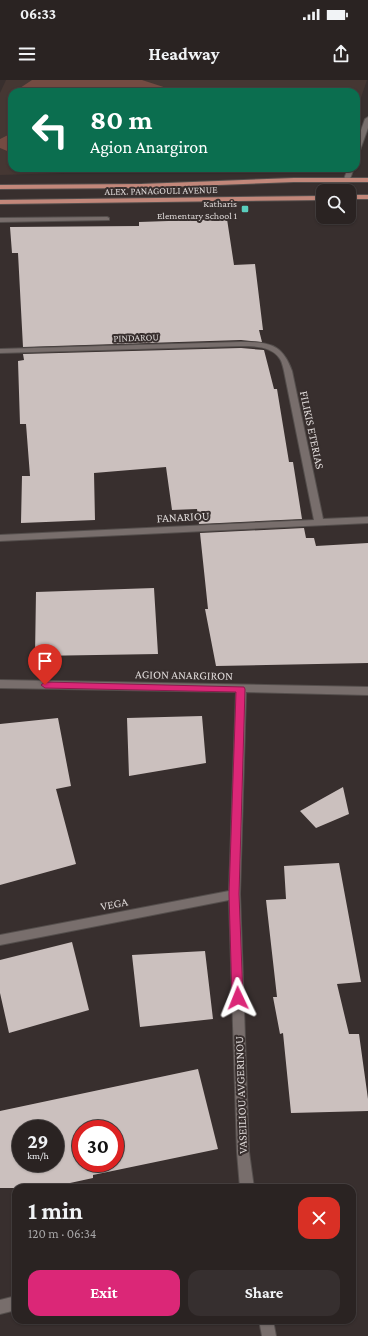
<!DOCTYPE html>
<meta charset="utf-8">
<style>
body{margin:0;font-family:"Crimson Pro",serif;background:#362f2f;color:#f1f3f6;height:100vh;display:flex;flex-direction:column;font-size:15px;white-space:nowrap}
*{box-sizing:border-box;margin:0}
p{font-size:13px;color:#a5a4a5}
.icon{flex:none;width:22px;height:22px;fill:none;stroke:currentColor;stroke-width:2;stroke-linecap:round;stroke-linejoin:round}
.map{position:relative;flex:1;overflow:hidden}
.sheet{position:absolute;left:12px;top:1104px;width:344px;height:140px;display:flex;flex-direction:column;background:#2a2322;border-radius:12px;box-shadow:0 1px 3px #0004,0 0 0 1px #464040}
.sheet>*{flex:none}
.guide{position:absolute;left:8px;top:8px;width:352px;height:84px;border-radius:12px;box-shadow:0 1px 3px #0004,0 0 0 1px #464040;background:#0b6e4f;color:#fff;overflow:hidden}
.controls{position:absolute;left:316px;top:104px;display:grid;gap:8px}
.controls a{display:grid;place-items:center;width:40px;height:40px;border-radius:8px;background:#2a2322;box-shadow:0 1px 3px #0004,0 0 0 1px #464040;font-size:20px}
.speed{position:absolute;left:12px;top:1040px;display:flex;gap:8px;font-size:20px;font-weight:700;text-align:center}
.speed>*{display:grid;place-content:center;width:52px;height:52px;border-radius:50%;background:#2a2322;box-shadow:0 1px 3px #0004,0 0 0 1px #464040;line-height:1}
.speed small{font-size:10px;font-weight:400}
.speed .limit{border:6px solid #d22;background:#fff;color:#111}
.pin{position:absolute;display:grid;place-items:center;width:34px;height:34px;color:#fff;margin:-41px -17px;border-radius:50% 50% 50% 0;rotate:-45deg;box-shadow:0 0 4px #0007}
.pin .icon{rotate:45deg}
.me{position:absolute;width:44px;margin:-22px;rotate:358deg;stroke-linejoin:round;filter:drop-shadow(0 0 3px #0008)}
.turn{display:flex;align-items:center;gap:14px;height:84px;padding:0 16px;font-size:18px}
.turn .icon{width:52px;height:52px;stroke-width:2.5}
.turn b{display:block;font-size:28px;line-height:34px}
.round{display:grid;place-items:center;flex:none;width:42px;height:42px;border-radius:12px;background:#362f2f}
.overview{display:flex;align-items:center;justify-content:space-between;height:68px;padding:0 16px}
h1{font-size:24px;font-weight:700;line-height:30px}
.cta{display:flex;gap:8px;margin-top:auto;padding:8px 16px}
.cta a{flex:1;height:46px;border-radius:12px;background:#db2777;color:#fff;font-size:16px;font-weight:700;line-height:46px;text-align:center}
.cta a+a{background:#362f2f;color:#f1f3f6}
.status{display:flex;justify-content:space-between;align-items:center;height:28px;padding:0 20px;background:#2a2322;direction:ltr}
.status svg{height:11px;fill:currentColor}
header{display:flex;justify-content:space-between;align-items:center;height:52px;padding:0 16px;background:#2a2322;font-size:18px;font-weight:700}
.map>svg:first-child{display:block}
.built{fill:#453733}
.green{fill:#744b42}
.building{fill:#cbc0be;fill-rule:evenodd}
.lines{fill:none;stroke-linecap:round;stroke-linejoin:round}
.minor-casing{stroke:#544e4c;stroke-width:2}
.major-casing{stroke:#544e4c;stroke-width:2}
.minor{fill:#786e6c;fill-rule:evenodd}
.major{fill:#c2877a;fill-rule:evenodd}
.route{fill:#db2777;stroke:#8e194d}
.poi-dot{fill:#5acebd;stroke:#382f2e;stroke-width:1.5}
.labels{text-anchor:middle;stroke-width:4;stroke-linejoin:round;paint-order:stroke}
.far-street-label{font-size:10px;fill:#ddd8d7;stroke:#382f2e}
.far-poi-label{font-size:10px;fill:#ddd8d7;stroke:#382f2e;text-anchor:end}
.street-label{font-size:12px;fill:#ddd8d7;stroke:#382f2e}
</style>
<div class="status"><b>06:33</b><svg viewBox="0 0 49 12"><path d="M0 12V9h3v3zM5 12V6h3v6zM10 12V3h3v9zM15 12V0h3v12zM26 1h20v11H26zM47 4h2v5h-2z"/></svg></div>
<header><svg class="icon" aria-label="menu" viewBox="0 0 24 24"><path d="M4 6h16M4 12h16M4 18h16"/></svg>Headway<svg class="icon" aria-label="share" viewBox="0 0 24 24"><path d="M12 15V3M7 8l5-5 5 5M5 13v7h14v-7"/></svg></header>
<div class="map">
<svg width="368" height="1256" viewBox="0 0 368 1256">
<rect width="100%" height="100%" fill="#382f2e"/>
<!-- built -->
<path class="built" d="M6,0h361l-11,32v-20h-344v76h211l-223,7v-82z"/>
<!-- green -->
<path class="green" d="M32,0h110l37,12h-165z
M12,53v20l-12,-5v-9z"/>
<!-- building -->
<path class="building" d="M227,139l7,46 21,-1 8,66h-4l3,12 -21,-2 -218,7 -5,-94h-6l-2,-26 129,-1v-4z
M241,268l23,2 10,39h3l12,73h4l9,57 -103,5 -2,-15 -25,1 -6,-43 -72,6 1,47 -74,3 1,-47h8l-4,-52h-6l-2,-63 6,-1 -1,-6z
M304,448l2,10h8l2,8 52,-3v120l-152,3 -11,-57h3l-8,-76z
M154,508l4,66 -123,2 1,-64z
M202,636l4,47 -77,13 -2,-58z
M58,638l13,68 -15,3 20,75 -76,21v-161z
M343,707l6,27 -33,14 -16,-17z
M339,783l22,119 -24,2 12,50h10l9,65v12l-77,2 -8,-80 -3,1 -7,-37h4l-11,-97 20,-1 -2,-33z
M72,862l17,68 -80,23 -9,-40v-33z
M205,871l8,68 -73,8 -8,-72z
M198,989l20,80 -125,26v3l-46,10h-47v-77zM21,1049h34v34h-34zM81,1049h34v34h-34z"/>
<g class="lines">
<defs>
<path id="minor" d="M368,37v11l-9,25 -3,2v-11l9,-25z
M348,88h6l-4,11 -3,2 -3,-2z
M107,137l2,1v2l-109,2v-4z
M241,262c27,0 41,1 51,29l31,148 45,-2v6l-368,18v-6l314,-15 -30,-149c-1,-4 -2,-9 -4,-12 -8,-13 -26,-13 -39,-13l-241,7v-4z
M0,600l368,7v8l-122,-3 -6,202 9,258 5,36h-14l-3,-36 -8,-252 -229,45v-10l229,-44 7,-199 -236,-4z
M16,1216v14l-16,4v-14z
M259,1240h14l3,16h-14z"/>
<path id="major" d="M294,98h74v4h-74l-152,6 -142,1v-4l142,-1z
M349,115h19v4h-19z
M323,116v4l-323,4v-4z"/>
</defs>
<!-- minor casing -->
<use href="#minor" class="minor-casing"/>
<!-- major casing -->
<use href="#major" class="major-casing"/>
<!-- minor -->
<use href="#minor" class="minor"/>
<!-- major -->
<use href="#major" class="major"/>
</g>
<!-- route -->
<path class="route" d="M45,602l199,5 1,2 -6,205 4,104 -2,4 -3,1 -4,-1 -2,-4 -3,-104 7,-202 -191,-4 -4,-3z"/>
<!-- markers -->
<rect class="poi-dot" x="241" y="125" width="8" height="8" rx="2"/>
<g class="labels">
<!-- far-street labels -->
<g class="far-street-label">
<text transform="translate(161 110) rotate(-1)" y="4">ALEX. PANAGOULI AVENUE</text>
<text transform="translate(136 257) rotate(-2)" y="4">PINDAROU</text>
</g>
<!-- far-poi labels -->
<g class="far-poi-label">
<text x="237" y="127">Katharis<tspan x="237" dy="12">Elementary School 1</tspan></text>
</g>
<!-- street labels -->
<g class="street-label">
<text transform="translate(312 350) rotate(78)" y="4">FILIKIS ETERIAS</text>
<text transform="translate(183 437) rotate(-3)" y="4">FANARIOU</text>
<text transform="translate(184 595) rotate(1)" y="4">AGION ANARGIRON</text>
<text transform="translate(114 824) rotate(-11)" y="4">VEGA</text>
<text transform="translate(241 1015) rotate(-92)" y="4">VASEILIOU AVGERINOU</text>
</g>
</g>
</svg>
<div class="controls">
<a><svg class="icon" aria-label="search" viewBox="0 0 24 24"><circle cx="10" cy="10" r="6"/><path d="M15 15l6 6"/></svg></a>
</div>
<div class="speed"><div>29<small>km/h</small></div><div class="limit">30</div></div>
<div class="pin" style="left:45px;top:605px;background:#d93025"><svg class="icon" aria-label="arrive" viewBox="0 0 24 24"><path d="M6 21V4h12l-3 4 3 4H6"/></svg></div>
<svg class="me" style="left:238px;top:918px" viewBox="-20 -20 40 40"><path d="M0-17L14 15 0 8-14 15z" fill="#db2777" stroke="#fff" stroke-width="4"/></svg>
<div class="guide">
<div class="turn"><svg class="icon" aria-label="left" viewBox="0 0 24 24"><path d="M17 20v-9H6M10 6l-5 5 5 5"/></svg><div><b>80 m</b>Agion Anargiron</div></div>
</div>
<section class="sheet">
<div class="overview"><div><h1>1 min</h1><p>120 m · 06:34</p></div><a class="round" style="background:#d93025;color:#fff"><svg class="icon" aria-label="close" viewBox="0 0 24 24"><path d="M6 6l12 12M18 6L6 18"/></svg></a></div>
<div class="cta"><a>Exit</a><a>Share</a></div>
</section>
</div>
